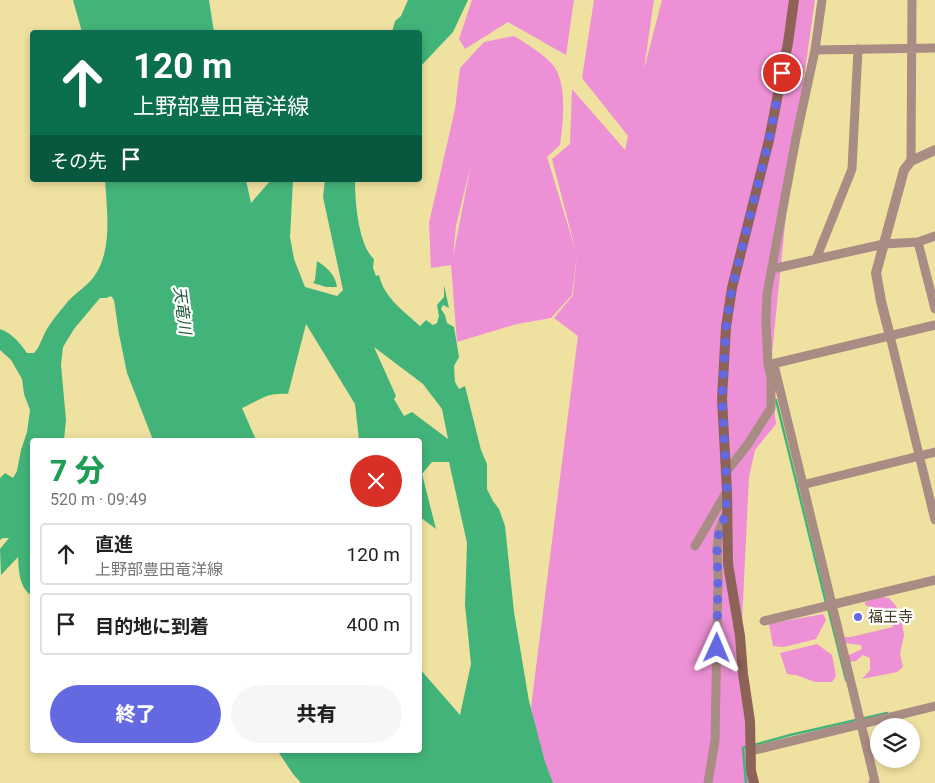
<!DOCTYPE html>
<html lang="ja">
<meta charset="utf-8">
<style>
body{margin:0;font-family:Roboto,"Noto Sans JP",sans-serif;background:#f6f6f6;color:#222;height:100vh;display:flex;flex-direction:column;font-size:19px;white-space:nowrap}
*{box-sizing:border-box;margin:0}
p{font-size:16px;color:#767676}
.icon{flex:none;width:28px;height:28px;fill:none;stroke:currentColor;stroke-width:2;stroke-linecap:round;stroke-linejoin:round}
.map{position:relative;flex:1;overflow:hidden}
.panel{position:absolute;left:30px;top:438px;width:392px;height:315px;display:flex;flex-direction:column;background:#fff;border-radius:5px;box-shadow:0 2px 8px #0003}
.panel>*{flex:none}
.top-card{position:absolute;left:30px;top:30px;width:392px;height:152px;border-radius:5px;box-shadow:0 2px 8px #0003;background:#0b6e4f;color:#fff;overflow:hidden}
.fabs{position:absolute;left:870px;top:718px;display:grid;gap:10px}
.fabs a{display:grid;place-items:center;width:50px;height:50px;border-radius:50%;background:#fff;box-shadow:0 2px 8px #0003;font-size:25px}
.pin{position:absolute;display:grid;place-items:center;width:42px;height:42px;color:#fff;margin:-21px;border:2px solid #fff;border-radius:50%;box-shadow:0 1px 5px #0007}
.me{position:absolute;width:55px;margin:-28px;rotate:1deg;stroke-linejoin:round;filter:drop-shadow(0 0 4px #0008)}
.turn{display:flex;align-items:center;gap:18px;height:105px;padding:0 20px;font-size:22px}
.turn .icon{width:65px;height:65px;stroke-width:2.5}
.turn b{display:block;font-size:35px;line-height:42px}
.then{display:flex;align-items:center;height:48px;padding:0 20px;background:#0003;gap:10px;font-size:19px}
.round{display:grid;place-items:center;flex:none;width:52px;height:52px;border-radius:26px;background:#f6f6f6}
.head{display:flex;align-items:center;justify-content:space-between;height:85px;padding:0 20px}
h1{font-size:30px;font-weight:800;line-height:38px;color:#1e9e55}
.action{display:flex;gap:10px;margin-top:auto;padding:10px 20px}
.action a{flex:1;height:58px;border-radius:30px;background:#6469e2;color:#fff;font-size:20px;font-weight:800;line-height:58px;text-align:center}
.action a+a{background:#f6f6f6;color:#222}
ul{padding:0;list-style:none}
li{display:flex;align-items:center;gap:15px;height:62px;margin:0 10px 8px;padding:0 10px;border:2px solid #e0e0e0;border-radius:5px}
li div{flex:1}
li b{display:block;font-size:19px}
li em{font-style:normal}
.map>svg:first-child{display:block}
.green{fill:#ed90d5;fill-rule:evenodd}
.water{fill:#43b479;fill-rule:evenodd}
.lines{fill:none;stroke-linecap:round;stroke-linejoin:round}
.stream{stroke:#43b479;stroke-width:2.5}
.minor{stroke:#a98c83;stroke-width:9}
.tertiary{stroke:#a98c83;stroke-width:10}
.secondary{stroke:#8d6357;stroke-width:10}
.route{stroke:#6469e2;stroke-width:9;stroke-dasharray:0 16.2}
.poi-dot{fill:#6469e2;stroke:#fff;stroke-width:2}
.labels{text-anchor:middle;stroke-width:4.5;stroke-linejoin:round;paint-order:stroke}
.poi-label{font-size:15px;fill:#413c21;stroke:#fff;text-anchor:start}
.water-label{font-size:16px;font-style:italic;fill:#215b3c;stroke:#fff}
</style>
<div class="map">
<svg width="935" height="783" viewBox="0 0 935 783">
<rect width="100%" height="100%" fill="#efe1a0"/>
<!-- green -->
<path class="green" d="M472,0h102l-8,55 -58,-33 -43,27 -6,-10z
M594,0h60l-10,69 18,-69h153l-25,176 -20,197 6,51 -21,26 -6,27 -8,166 13,140h-210l-13,-76 47,-371 -24,-18 19,-23 4,-39 -5,39 -21,23 -34,6 -60,18 -6,-77 -20,3 -2,-45 26,-114 5,-41 24,-26 30,-6c13,8 28,17 38,28 16,17 11,60 8,81l-13,12 29,95 -24,-93 18,-15 2,-55 53,61 3,-14 -46,-58zM471,164l-18,93 3,-31z
M880,597l9,1 7,8 5,12 3,17 -4,19 3,13 -6,5 -35,7 8,-9v-12l-7,-3 -7,6 -8,1 -1,-6 15,-7 -1,-4 -16,-2 -2,-6h8l42,-10 -1,-15h-6l-21,-7v-3z
M823,614l3,6 -10,19 -32,8 -11,-1 -4,-22z
M817,644l15,11 4,21 -4,6h-17l-19,-7 -9,-1 -7,-21z"/>
<!-- water -->
<path class="water" d="M73,0h136l5,32h-132z
M408,0h60l-15,32 -33,35v-35h-28l3,-11 6,-5z
M105,180h141l5,23 20,-23h22l-3,57 4,22 11,28 32,9 6,-6 -20,-93 2,-17h30c0,20 3,65 19,79l-1,9 3,8 3,-1c5,23 25,36 41,51l6,-6 7,5 4,-2 2,-7 -2,-11 7,-8v-12l5,23 -6,-3 -2,4 4,6 2,8 7,4 5,30 -5,9 1,16 4,7 6,-3 16,64 6,14v25l6,12 6,8 6,17 9,86 15,89 16,61 8,21h-252l-8,-9 -16,-24h143v-81l40,46 11,-51 -6,-59 2,-62 -18,-81h-17l-10,12 14,55 -16,-12v-77h-61l-4,-36 -49,-80 -18,70c-23,-2 -27,6 -46,14l14,32h-103l-26,-67 -8,-39 -5,-34 -3,-4 -5,2h-6l-26,31 -11,18 -2,18 5,55 -2,20h-32v156c-13,-9 -13,-24 -14,-39l-17,18 -1,-26 9,-11h-6l-3,2v-62l5,-5 8,5 4,-7 4,-21 6,-18 3,-22 -6,-16 -2,-15 -11,-19 -11,-10v-21c13,5 19,13 27,24h7c5,-5 6,-10 9,-16 5,-12 14,-22 22,-32 7,-10 20,-17 28,-27 20,-26 14,-67 12,-98zM374,347l49,37 19,25 6,30 -36,-27 -8,4 -10,-17 2,-3z
M317,261c10,6 19,15 20,26h-11l-13,-4 2,-3z"/>
<g class="lines">
<!-- stream -->
<path class="stream" d="M776,400l50,203
M828,608l18,72
M754,745l36,-10 97,-22
M746,783l-3,-35 6,-2"/>
<!-- minor -->
<path class="minor" d="M815,50l120,-2
M911,161l1,-161
M918,242l17,67
M816,259l36,-90 6,-120
M772,269l112,-25 34,-2 17,-6
M890,336l45,184
M768,365l167,-40
M775,369l100,413 -2,1
M727,471l21,-27 23,-36v-31l-3,-12 -2,-44 1,-27 29,-156 19,-88 7,-50
M802,485l133,-33
M695,546l32,-55
M764,621l171,-41
M751,751l184,-45
M708,783l7,-43 3,-162 -1,-31 2,-17 7,-16"/>
<!-- tertiary -->
<path class="tertiary" d="M890,336l-9,-35 -5,-28 28,-103 7,-9 24,-11"/>
<!-- secondary -->
<path class="secondary" d="M754,783l-3,-12 -1,-50 -7,-47 -3,-38 -12,-72 -1,-73 -5,-92 4,-72 6,-39 37,-148 19,-97 6,-43"/>
</g>
<g class="lines">
<!-- route -->
<path class="route" d="M717,648l1,-70 -1,-31 2,-17 7,-16 1,-23 -5,-92 4,-72 6,-39 37,-148 13,-67"/>
</g>
<!-- markers -->
<circle class="poi-dot" cx="858" cy="617" r="5"/>
<g class="labels">
<!-- poi labels -->
<g class="poi-label">
<text x="868" y="622">福王寺</text>
</g>
<!-- water labels -->
<g class="water-label">
<text transform="translate(183 310) rotate(83)" y="6">天竜川</text>
</g>
</g>
</svg>
<div class="fabs">
<a><svg class="icon" aria-label="layers" viewBox="0 0 24 24"><path d="M12 4l9 5-9 5-9-5zM3 14l9 5 9-5"/></svg></a>
</div>
<div class="pin" style="left:782px;top:73px;background:#d93025"><svg class="icon" aria-label="arrive" viewBox="0 0 24 24"><path d="M6 21V4h12l-3 4 3 4H6"/></svg></div>
<svg class="me" style="left:717px;top:648px" viewBox="-20 -20 40 40"><path d="M0-17L14 15 0 8-14 15z" fill="#6469e2" stroke="#fff" stroke-width="4"/></svg>
<div class="top-card">
<div class="turn"><svg class="icon" aria-label="ahead" viewBox="0 0 24 24"><path d="M12 20V5M6 11l6-6 6 6"/></svg><div><b>120 m</b>上野部豊田竜洋線</div></div>
<div class="then">その先<svg class="icon" aria-label="arrive" viewBox="0 0 24 24"><path d="M6 21V4h12l-3 4 3 4H6"/></svg></div>
</div>
<section class="panel">
<div class="head"><div><h1>7 分</h1><p>520 m · 09:49</p></div><a class="round" style="background:#d93025;color:#fff"><svg class="icon" aria-label="close" viewBox="0 0 24 24"><path d="M6 6l12 12M18 6L6 18"/></svg></a></div>
<ul>
<li><svg class="icon" aria-label="ahead" viewBox="0 0 24 24"><path d="M12 20V5M6 11l6-6 6 6"/></svg><div><b>直進</b><p>上野部豊田竜洋線</p></div><em>120 m</em></li>
<li><svg class="icon" aria-label="arrive" viewBox="0 0 24 24"><path d="M6 21V4h12l-3 4 3 4H6"/></svg><div><b>目的地に到着</b></div><em>400 m</em></li>
</ul>
<div class="action"><a>終了</a><a>共有</a></div>
</section>
</div>
